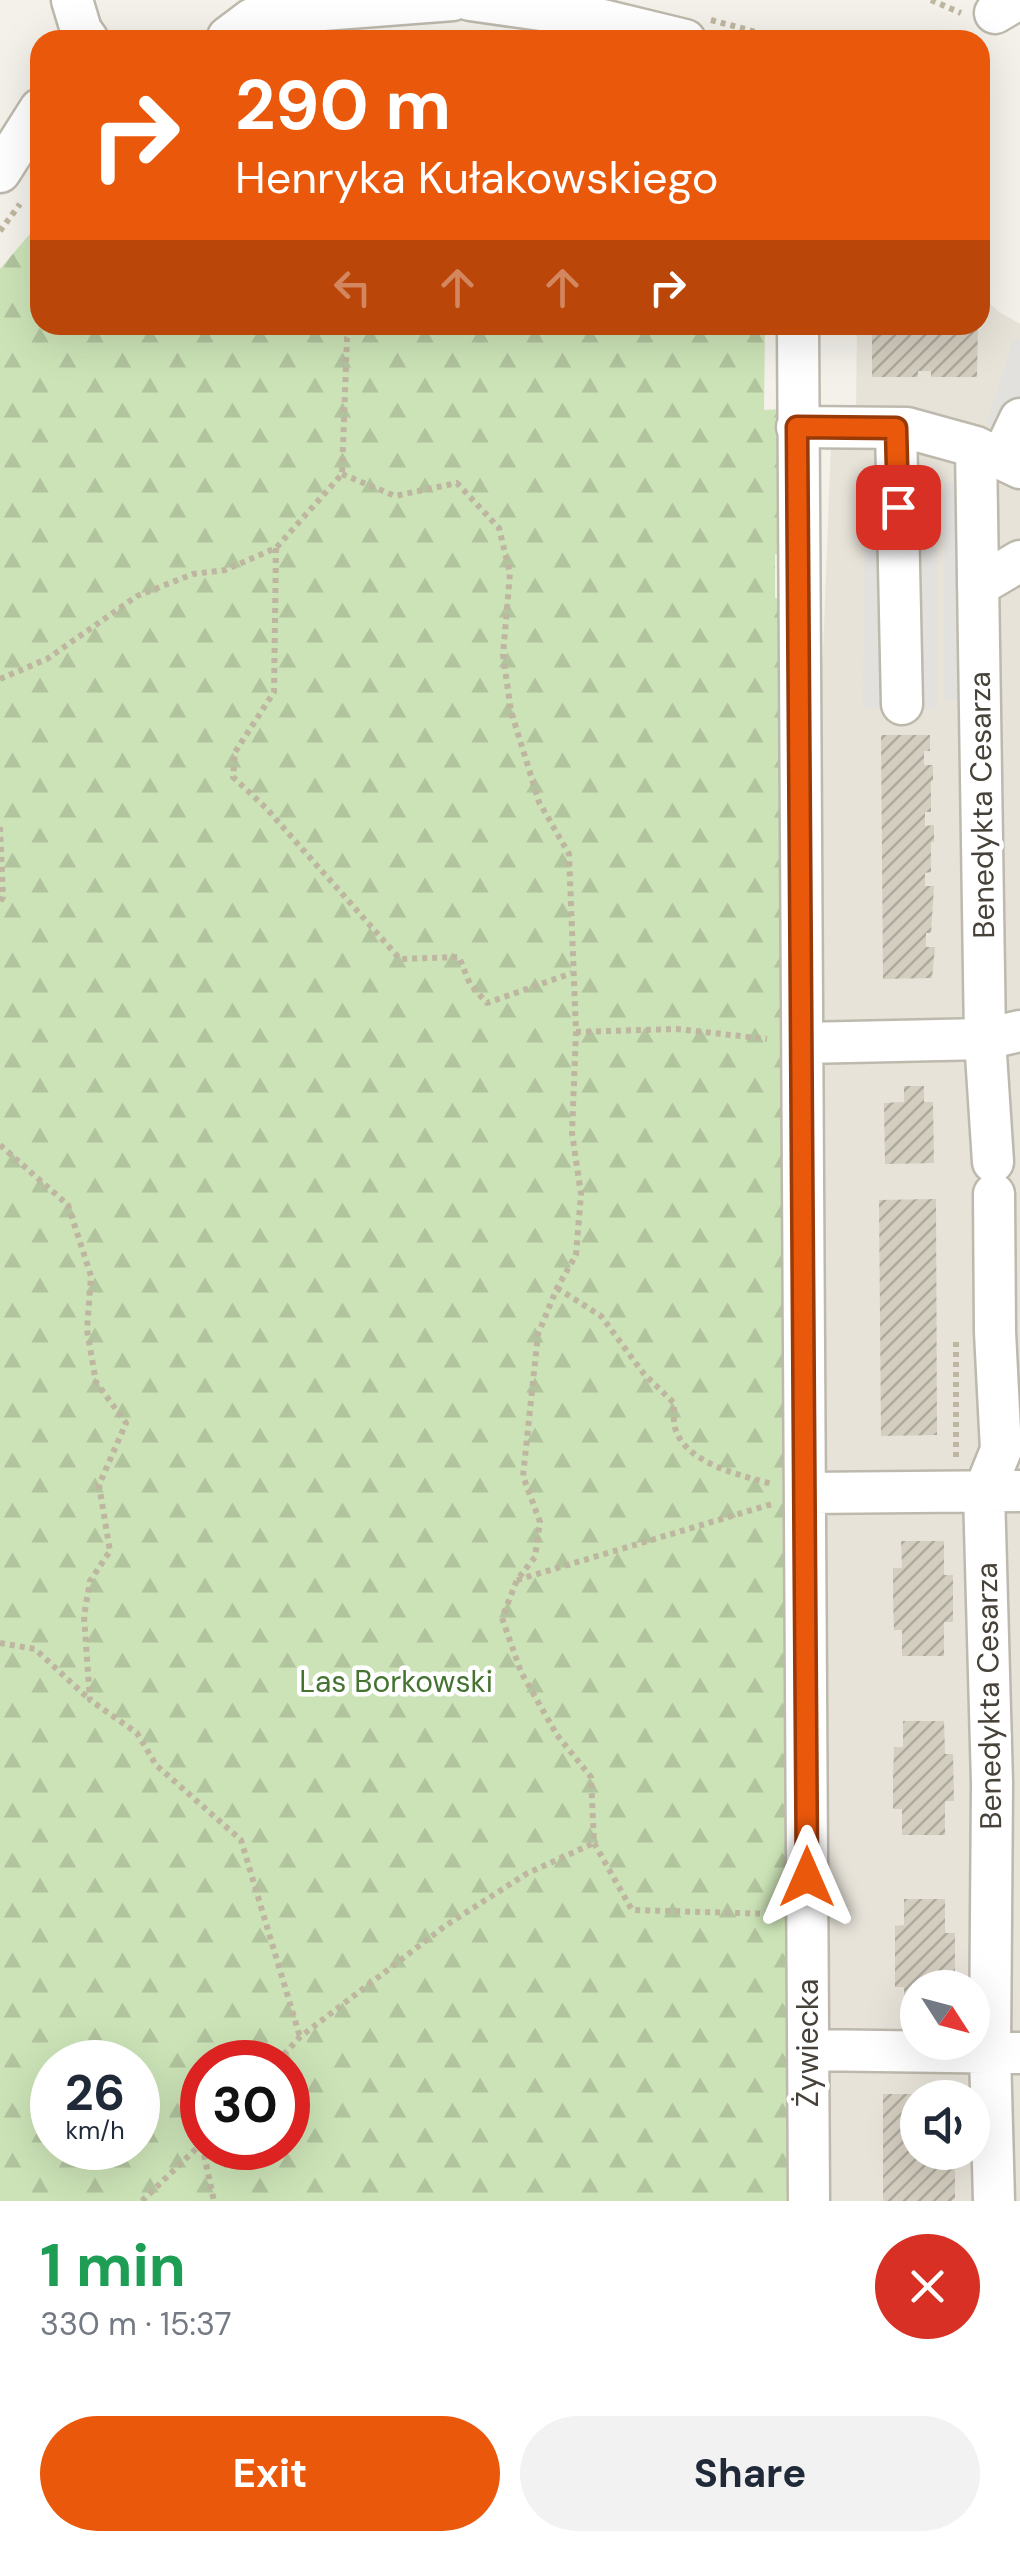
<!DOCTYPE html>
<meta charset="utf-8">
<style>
body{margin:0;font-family:"DM Sans",sans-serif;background:#f2f2f3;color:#1f2937;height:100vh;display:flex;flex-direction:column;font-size:38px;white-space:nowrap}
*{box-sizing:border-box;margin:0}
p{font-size:32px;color:#747a83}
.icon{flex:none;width:55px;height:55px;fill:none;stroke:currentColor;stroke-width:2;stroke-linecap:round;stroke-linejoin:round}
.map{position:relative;height:2201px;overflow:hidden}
.details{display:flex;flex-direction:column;background:#fff;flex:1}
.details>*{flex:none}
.top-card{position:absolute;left:30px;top:30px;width:960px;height:305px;border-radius:30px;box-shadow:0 10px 40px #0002;background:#ea580c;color:#fff;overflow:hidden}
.needle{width:65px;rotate:126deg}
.tools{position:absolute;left:900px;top:1970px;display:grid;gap:20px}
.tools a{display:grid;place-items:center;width:90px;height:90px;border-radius:50%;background:#fff;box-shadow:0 10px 40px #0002;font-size:50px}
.speed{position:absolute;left:30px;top:2040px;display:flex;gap:20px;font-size:50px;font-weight:700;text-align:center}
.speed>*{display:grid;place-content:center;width:130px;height:130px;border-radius:50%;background:#fff;box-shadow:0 10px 40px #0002;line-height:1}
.speed small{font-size:25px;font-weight:400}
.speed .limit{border:15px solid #d22;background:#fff;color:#111}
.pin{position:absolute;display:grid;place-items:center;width:85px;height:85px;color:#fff;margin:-42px;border-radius:20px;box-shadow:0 5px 15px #0006}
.me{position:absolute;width:110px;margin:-55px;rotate:0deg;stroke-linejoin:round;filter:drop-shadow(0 0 8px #0008)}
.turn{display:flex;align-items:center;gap:35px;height:210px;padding:0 40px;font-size:45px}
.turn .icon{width:130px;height:130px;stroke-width:2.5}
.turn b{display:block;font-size:70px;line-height:85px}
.lanes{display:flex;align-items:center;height:95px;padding:0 40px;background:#0003;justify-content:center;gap:50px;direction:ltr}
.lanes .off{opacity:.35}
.round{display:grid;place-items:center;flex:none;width:105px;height:105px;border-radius:52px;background:#f2f2f3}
.overview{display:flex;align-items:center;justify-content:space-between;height:170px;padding:0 40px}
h1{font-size:60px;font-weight:700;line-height:75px;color:#1e9e55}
.button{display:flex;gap:20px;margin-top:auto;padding:20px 40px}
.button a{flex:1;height:115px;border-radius:60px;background:#ea580c;color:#fff;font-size:40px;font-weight:700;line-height:115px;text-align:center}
.button a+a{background:#f2f2f3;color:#1f2937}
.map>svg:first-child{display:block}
.residential{fill:#e7e3d9;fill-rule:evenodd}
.forest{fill:url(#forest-firs);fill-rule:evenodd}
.parking{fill:#e2e1de}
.building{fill:url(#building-hatch)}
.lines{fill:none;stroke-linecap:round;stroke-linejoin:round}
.minor-casing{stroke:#beb9ad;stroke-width:45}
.path{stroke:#beb6a0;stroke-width:6;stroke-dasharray:5 5;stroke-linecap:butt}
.minor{stroke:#fff;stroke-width:40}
.route-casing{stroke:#983908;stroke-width:25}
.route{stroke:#ea580c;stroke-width:18}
.labels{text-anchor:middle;stroke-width:9;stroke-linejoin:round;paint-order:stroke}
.street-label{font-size:30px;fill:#474239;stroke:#fff}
.park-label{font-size:30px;fill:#457331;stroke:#fff}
</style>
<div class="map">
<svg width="1020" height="2201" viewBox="0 0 1020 2201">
<defs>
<pattern id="forest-firs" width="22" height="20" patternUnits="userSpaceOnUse" patternTransform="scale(2.5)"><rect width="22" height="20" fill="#cce3b7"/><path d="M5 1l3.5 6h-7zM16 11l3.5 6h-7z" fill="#b1c49e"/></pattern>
<pattern id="building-hatch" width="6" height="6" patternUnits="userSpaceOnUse" patternTransform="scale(2.5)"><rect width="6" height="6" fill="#d4cec0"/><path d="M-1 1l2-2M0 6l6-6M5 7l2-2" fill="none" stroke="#aea99d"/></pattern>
</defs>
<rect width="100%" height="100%" fill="#f3f1ea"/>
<!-- residential -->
<path class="residential" d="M980,295l19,17 21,12v1877h-190l-11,-1448 13,-334 24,-9 1,-85h123zM918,1988h54v54h-54zM918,2098h54v54h-54z"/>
<!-- forest -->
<path class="forest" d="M40,222v103h725l-1,85 17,-1v145h-6v44l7,1 12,1602h-794v-1932zM52,2062h86v86h-86zM202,2062h86v86h-86z"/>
<!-- parking -->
<path class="parking" d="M1014,338l6,2v104l-34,-20z
M919,472l19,1 -1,236 -74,-1 1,-216 22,-3z
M944,482h23v218h-23z"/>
<!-- building -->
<path class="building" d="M872,325h106l-1,52h-46v-6h-13v6h-46z
M881,735h49v16h-6v14h9v16h-2v31h-6v14l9,-1v17h-3v30l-6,1v13h9l-3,47h-5v14h9l-3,31 -49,1z
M904,1086h20v16h9l1,61 -49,1 -1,-61 20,-1z
M936,1199l1,236 -56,1 -2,-236z
M901,1541h43v34h9v47h-9v34h-42v-26h-8l-1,-31v-31h9z
M903,1721h41l1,33h8l1,47h-9v34h-43v-26h-9v-31l1,-31h9z
M904,1899h41v34h10v46l-8,1v8h-29v25h-14v-26h-9v-61l9,-1z
M883,2094h35v58h34v15h3v31l-3,3h-69z"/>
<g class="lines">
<defs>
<path id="minor" d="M72,0l9,30 7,10
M470,0l120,17 95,23
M995,13l22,-13
M228,37l24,-18 19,-5 182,-14
M0,172l40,-63
M798,325l11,1876
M797,427l110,1 69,19 44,21
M896,428l6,276
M976,447l9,592 8,123
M1001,459l19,-40
M978,586l42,-25
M803,1043l182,-4 35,-8
M807,1493l213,-2
M809,2050l211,3
M994,2201l-4,-148 2,-270 -8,-291 17,-42 -6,-118 -1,-138"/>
</defs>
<!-- minor casing -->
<use href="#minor" class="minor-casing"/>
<!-- path -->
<path class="path" d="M931,0l30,13
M711,20l75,20
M0,231l20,-27
M342,474l53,22 62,-13 42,45 11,45 -7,82 8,56 28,91 30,52 7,178 -4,101 9,61 -5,61 -19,33 -19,46 -15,142 17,46 -5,35 -18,23 -15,38 19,54 36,63 34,42 3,66 38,67 142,4
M276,548l-2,144 -39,60 -2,25 33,31 134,151 59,-2 11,27 17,19 85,-30
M0,679l47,-20 90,-63 56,-22 32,-4 51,-22 66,-74 5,-136 7,-13
M0,827l3,70 -3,5
M576,1032l101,-3 90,10
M0,1145l68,60 23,71 -4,54 9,52 30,41 -27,62 11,66 -20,30 -6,35 6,84 47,33 19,32 85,75 59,197
M557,1288l44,28 43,58 30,29c0,7 -1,18 1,25 11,36 65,47 97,56
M956,1342v117
M517,1580l255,-76
M0,1643l35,6 54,50
M277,2062l23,-25 145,-111 81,-52 68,-31
M202,2145l12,56
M142,2201l60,-58"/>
<!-- minor -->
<use href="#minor" class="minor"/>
</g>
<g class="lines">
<defs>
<path id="route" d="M807,1877l-10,-1450 99,1 2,79"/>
</defs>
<!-- route casing -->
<use href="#route" class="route-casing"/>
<!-- route -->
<use href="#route" class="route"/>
</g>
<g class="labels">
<!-- street labels -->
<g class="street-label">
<text transform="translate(982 805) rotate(-91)" y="10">Benedykta Cesarza</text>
<text transform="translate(989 1696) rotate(-91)" y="10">Benedykta Cesarza</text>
<text transform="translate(808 2043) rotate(-90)" y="10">Żywiecka</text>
</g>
<!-- park labels -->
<g class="park-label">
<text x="396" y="1692">Las Borkowski</text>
</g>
</g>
</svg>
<div class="tools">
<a><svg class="needle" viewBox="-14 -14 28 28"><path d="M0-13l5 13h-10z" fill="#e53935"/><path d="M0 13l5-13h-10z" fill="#747a83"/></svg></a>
<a><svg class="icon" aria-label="sound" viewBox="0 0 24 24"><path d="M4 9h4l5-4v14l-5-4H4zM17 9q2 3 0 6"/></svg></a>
</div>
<div class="speed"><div>26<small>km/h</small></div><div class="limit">30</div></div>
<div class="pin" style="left:898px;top:507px;background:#d93025"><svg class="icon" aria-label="arrive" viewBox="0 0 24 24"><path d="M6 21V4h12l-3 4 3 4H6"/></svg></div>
<svg class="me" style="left:807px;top:1877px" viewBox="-20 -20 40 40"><path d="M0-17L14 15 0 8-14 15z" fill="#ea580c" stroke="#fff" stroke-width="4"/></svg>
<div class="top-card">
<div class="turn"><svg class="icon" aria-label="right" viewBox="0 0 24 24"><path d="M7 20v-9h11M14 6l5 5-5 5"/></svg><div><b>290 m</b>Henryka Kułakowskiego</div></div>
<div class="lanes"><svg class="icon off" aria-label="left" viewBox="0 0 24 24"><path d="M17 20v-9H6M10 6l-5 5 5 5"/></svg><svg class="icon off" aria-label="ahead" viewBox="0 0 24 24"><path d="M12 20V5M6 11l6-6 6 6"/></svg><svg class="icon off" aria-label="ahead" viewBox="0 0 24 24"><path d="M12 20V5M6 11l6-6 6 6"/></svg><svg class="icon" aria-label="right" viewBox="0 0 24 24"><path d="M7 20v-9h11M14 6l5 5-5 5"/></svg></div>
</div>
</div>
<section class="details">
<div class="overview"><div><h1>1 min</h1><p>330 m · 15:37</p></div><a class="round" style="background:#d93025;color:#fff"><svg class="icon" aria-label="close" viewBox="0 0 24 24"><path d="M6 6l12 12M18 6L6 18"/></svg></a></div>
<div class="button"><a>Exit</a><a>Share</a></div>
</section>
